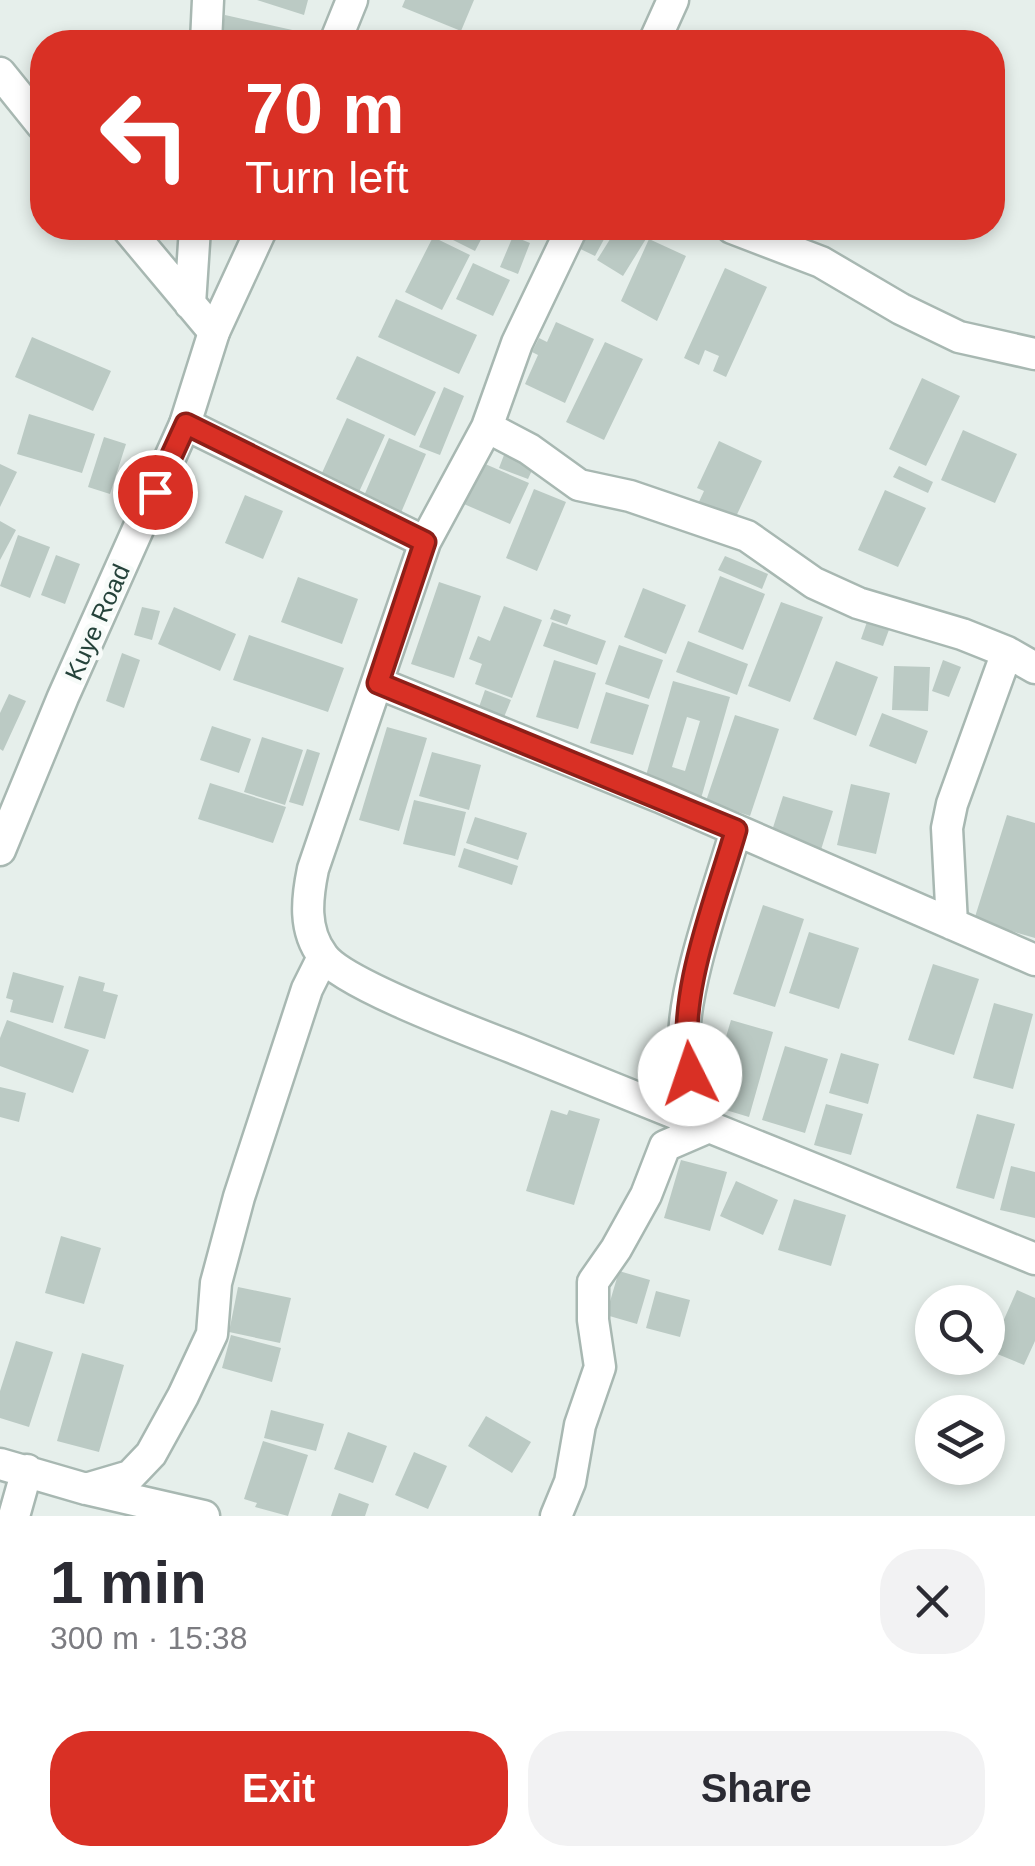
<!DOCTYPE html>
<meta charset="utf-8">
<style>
body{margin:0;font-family:Helvetica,sans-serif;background:#f2f2f3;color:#2b2b33;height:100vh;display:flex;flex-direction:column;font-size:38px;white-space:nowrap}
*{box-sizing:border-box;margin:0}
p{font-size:32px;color:#7c7c81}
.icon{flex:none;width:55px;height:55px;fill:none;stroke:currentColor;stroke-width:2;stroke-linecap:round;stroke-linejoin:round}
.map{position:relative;height:1516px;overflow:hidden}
.sheet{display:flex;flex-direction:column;background:#fff;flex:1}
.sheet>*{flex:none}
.guide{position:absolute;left:30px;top:30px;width:975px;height:210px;border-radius:40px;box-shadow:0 5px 15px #0003;background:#d93025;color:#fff;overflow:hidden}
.fabs{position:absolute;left:915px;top:1285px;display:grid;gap:20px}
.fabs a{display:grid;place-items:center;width:90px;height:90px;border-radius:50%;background:#fff;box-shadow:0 5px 15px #0003;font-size:50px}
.pin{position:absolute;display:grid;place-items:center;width:85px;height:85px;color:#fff;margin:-42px;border:5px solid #fff;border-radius:50%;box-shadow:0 2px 10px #0007}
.me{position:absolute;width:110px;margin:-55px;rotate:356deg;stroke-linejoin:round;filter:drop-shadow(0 0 8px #0008)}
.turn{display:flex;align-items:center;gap:35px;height:210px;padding:0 50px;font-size:45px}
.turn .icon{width:130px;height:130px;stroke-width:2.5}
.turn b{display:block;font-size:70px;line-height:85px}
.round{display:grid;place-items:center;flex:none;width:105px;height:105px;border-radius:40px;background:#f2f2f3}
.headline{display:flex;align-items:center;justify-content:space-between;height:170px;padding:0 50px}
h1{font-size:60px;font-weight:600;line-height:75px}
.cta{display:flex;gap:20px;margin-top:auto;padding:20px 50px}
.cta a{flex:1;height:115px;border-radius:40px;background:#d93025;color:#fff;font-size:40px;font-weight:600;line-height:115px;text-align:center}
.cta a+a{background:#f2f2f3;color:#2b2b33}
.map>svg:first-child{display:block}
.building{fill:#bbcac4;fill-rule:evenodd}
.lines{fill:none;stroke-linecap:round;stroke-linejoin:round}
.minor-casing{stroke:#a8b8b2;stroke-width:35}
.tertiary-casing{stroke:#a8b8b2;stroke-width:35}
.minor{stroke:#fff;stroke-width:30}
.tertiary{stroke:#fff;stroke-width:30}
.route-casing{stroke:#8d1f18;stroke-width:25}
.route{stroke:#d93025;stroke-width:18}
.labels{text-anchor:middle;stroke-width:9;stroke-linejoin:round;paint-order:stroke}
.street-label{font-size:25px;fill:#24423a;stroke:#f7fbf9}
</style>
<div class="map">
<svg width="1035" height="1516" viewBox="0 0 1035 1516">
<rect width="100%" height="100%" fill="#e6efeb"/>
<!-- building -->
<path class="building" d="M257,0h51l-4,15z
M405,0h69l-13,31 -59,-24z
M225,15l72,16 -3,11h-75z
M444,228h43l-12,23 -34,-17z
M578,228h32l-15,28 -25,-12z
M617,228h22l10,6 -26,42 -26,-16z
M513,236l17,7 -12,31 -18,-7z
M433,237l37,18 -28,55 -37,-18z
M649,239l37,17 -29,65 -36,-20z
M473,263l37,17 -17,36 -37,-17z
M725,268l42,19 -41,90 -13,-6 6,-15 -14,-6 -6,15 -15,-7z
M396,299l81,36 -18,39 -81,-37z
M556,322l38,17 -29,64 -40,-19 13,-29 -6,-3 7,-14 8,4z
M32,337l79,34 -18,40 -78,-34z
M605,342l38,17 -39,81 -38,-18z
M357,356l79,36 -21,44 -79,-37z
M922,378l38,18 -34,70 -37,-17z
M444,387l20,9 -24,59 -21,-8z
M29,414l66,20 -13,39 -65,-19z
M347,418l38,17 -26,57 -38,-17z
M963,430l54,24 -22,49 -54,-23z
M104,437l22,7 -16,50 -22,-7z
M389,438l37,16 -26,61 -37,-17z
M719,441l43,20 -29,62 -36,-17 7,-15 -7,-3z
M504,455l30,11 -6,13 -29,-11z
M476,460l53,23 -19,41 -53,-23z
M0,464l17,8 -17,35z
M899,466l34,16 -5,11 -35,-16z
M534,489l32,13 -29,69 -31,-13z
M885,490l41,18 -28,59 -40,-17z
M245,495l38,16 -20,48 -38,-16z
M0,521l16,9 -16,30z
M18,535l32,12 -20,51 -30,-12z
M56,555l24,9 -15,40 -24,-9z
M725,556l43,18 -6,15 -44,-19z
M720,576l45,18 -22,56 -45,-18z
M298,577l60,22 -16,45 -61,-22z
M439,582l42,14 -27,82 -43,-14z
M643,588l43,17 -20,49 -42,-17z
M781,602l42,15 -33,85 -42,-16z
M504,606l38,14 -30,78 -37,-14 7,-20 -13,-5 9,-23 12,5z
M142,607l18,4 -8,29 -18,-5z
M174,607l62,27 -16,37 -62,-27z
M554,609l17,6 -4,10 -17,-6z
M868,619l22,8 -7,19 -22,-7z
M552,622l54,19 -9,24 -54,-19z
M249,635l95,33 -16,44 -95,-32z
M688,641l60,23 -11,31 -61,-23z
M619,645l44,15 -14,39 -44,-15z
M122,653l18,7 -16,48 -18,-7z
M554,660l42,13 -18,56 -42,-12z
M943,660l18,7 -12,30 -17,-6z
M836,661l42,16 -22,59 -43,-17z
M894,666l36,1 -2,44 -36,-1z
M673,681l57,16 -30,105 -57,-16zM687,717l13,4 -15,50 -13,-4z
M485,690l26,10 -7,17 -25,-10z
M606,692l43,13 -16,50 -43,-12z
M9,694l17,7 -23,50 -3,-2v-36z
M882,713l46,18 -12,33 -47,-18z
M735,715l44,14 -29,87 -44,-15z
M212,726l39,13 -12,34 -39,-13z
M387,727l40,11 -28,93 -40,-11z
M262,737l41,13 -18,55 -41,-13z
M307,749l13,4 -17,53 -14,-4z
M432,752l49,13 -12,45 -50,-14z
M210,783l76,24 -13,36 -75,-24z
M851,784l39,9 -14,61 -39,-9z
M783,796l50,15 -13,42 -50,-16z
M414,800l52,12 -11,44 -52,-12z
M1007,815l28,8v115l-61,-18z
M475,817l52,16 -9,27 -52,-17z
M464,848l54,18 -6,19 -54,-18z
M763,905l41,14 -29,88 -42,-13z
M809,932l50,16 -20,61 -50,-16z
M933,964l46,15 -25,76 -46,-15z
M13,972l51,14 -11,37 -43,-11 3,-12 -7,-2z
M79,976l26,7 -2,8 15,4 -13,44 -41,-11z
M994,1003l39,11 -20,75 -40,-11z
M7,1020l82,30 -16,43 -73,-27v-28z
M731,1020l42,12 -24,85 -43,-13z
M785,1046l43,13 -23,74 -43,-13z
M841,1053l38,11 -11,40 -39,-11z
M0,1087l26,6 -7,29 -19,-5z
M826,1104l37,10 -12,41 -37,-10z
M551,1110l16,5 2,-5 31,9 -26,86 -48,-14z
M977,1114l38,10 -21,75 -38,-11z
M681,1160l46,12 -17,59 -46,-13z
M1011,1166l24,6v46l-35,-8z
M736,1181l42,19 -15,35 -43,-19z
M794,1199l52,16 -15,51 -53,-16z
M61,1236l40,12 -17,56 -39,-11z
M619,1271l31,9 -13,44 -31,-9z
M238,1287l53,11 -11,45 -51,-11z
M1017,1290l18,8v43l-11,24 -34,-14z
M656,1291l34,9 -10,37 -34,-9z
M231,1335l50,13 -9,34 -50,-14z
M16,1341l37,11 -24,75 -29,-9v-27z
M82,1353l42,12 -25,87 -42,-11z
M271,1410l53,14 -8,27 -52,-13z
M486,1416l45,26 -19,31 -44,-27z
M348,1432l39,14 -14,37 -39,-14z
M263,1441l45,14 -20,61 -33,-9 2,-4 -13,-4z
M414,1452l33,14 -19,43 -33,-14z
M339,1493l30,11 -4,12h-34z"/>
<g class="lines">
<defs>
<path id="minor" d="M206,42l2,-42
M654,42l19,-42
M0,73l42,52
M127,228l87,104
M572,228l-55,115 -30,84 -62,115 -112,327c-6,29 -10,61 10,87 21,29 158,79 198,95 171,69 343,138 514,208
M732,228l89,34 80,47 58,28 76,17
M190,304l5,-76
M185,424l240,118
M487,427l42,22 50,36 51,11 117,40 67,47 44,20 104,31 45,18 28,16
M378,683l282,114 375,163
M952,924l-5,-96 5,-24 55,-152
M0,1464l86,25 118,27
M86,1489l44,-13 21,-22 32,-58 29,-62 4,-51 23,-86 68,-208 16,-32
M14,1516l13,-46
M556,1516l14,-34 10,-57 20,-58 -7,-47v-38l23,-33 30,-54 19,-49 44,-19c-10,-27 -24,-55 -25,-83 -1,-60 35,-155 52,-214"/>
<path id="tertiary" d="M335,42l17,-42
M0,850l63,-153 122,-273 29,-92 48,-104"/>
</defs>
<!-- minor casing -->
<use href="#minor" class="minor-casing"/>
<!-- tertiary casing -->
<use href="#tertiary" class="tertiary-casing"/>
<!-- minor -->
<use href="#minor" class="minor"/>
<!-- tertiary -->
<use href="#tertiary" class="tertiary"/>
</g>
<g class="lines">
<defs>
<path id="route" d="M155,492l31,-68 239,118 -47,141 358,147c-21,73 -61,168 -46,244"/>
</defs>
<!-- route casing -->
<use href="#route" class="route-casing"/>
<!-- route -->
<use href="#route" class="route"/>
</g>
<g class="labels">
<!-- street labels -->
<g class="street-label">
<text transform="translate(97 622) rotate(-66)" y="9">Kuye Road</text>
</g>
</g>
</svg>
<div class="fabs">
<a><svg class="icon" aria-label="search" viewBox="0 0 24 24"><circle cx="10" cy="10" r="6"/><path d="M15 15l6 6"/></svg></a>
<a><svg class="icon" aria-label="layers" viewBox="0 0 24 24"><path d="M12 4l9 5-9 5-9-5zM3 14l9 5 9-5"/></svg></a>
</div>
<div class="pin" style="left:155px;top:492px;background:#d93025"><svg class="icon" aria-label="arrive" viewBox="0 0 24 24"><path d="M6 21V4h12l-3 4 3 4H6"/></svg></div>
<svg class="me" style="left:690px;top:1074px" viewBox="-20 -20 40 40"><circle r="19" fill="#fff"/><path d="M0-13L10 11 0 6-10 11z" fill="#d93025"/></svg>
<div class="guide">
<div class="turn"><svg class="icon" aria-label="left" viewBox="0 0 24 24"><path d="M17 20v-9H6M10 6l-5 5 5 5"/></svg><div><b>70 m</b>Turn left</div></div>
</div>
</div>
<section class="sheet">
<div class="headline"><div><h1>1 min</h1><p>300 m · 15:38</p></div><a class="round"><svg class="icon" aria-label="close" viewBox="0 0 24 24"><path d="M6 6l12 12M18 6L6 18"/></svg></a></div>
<div class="cta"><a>Exit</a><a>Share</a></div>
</section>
